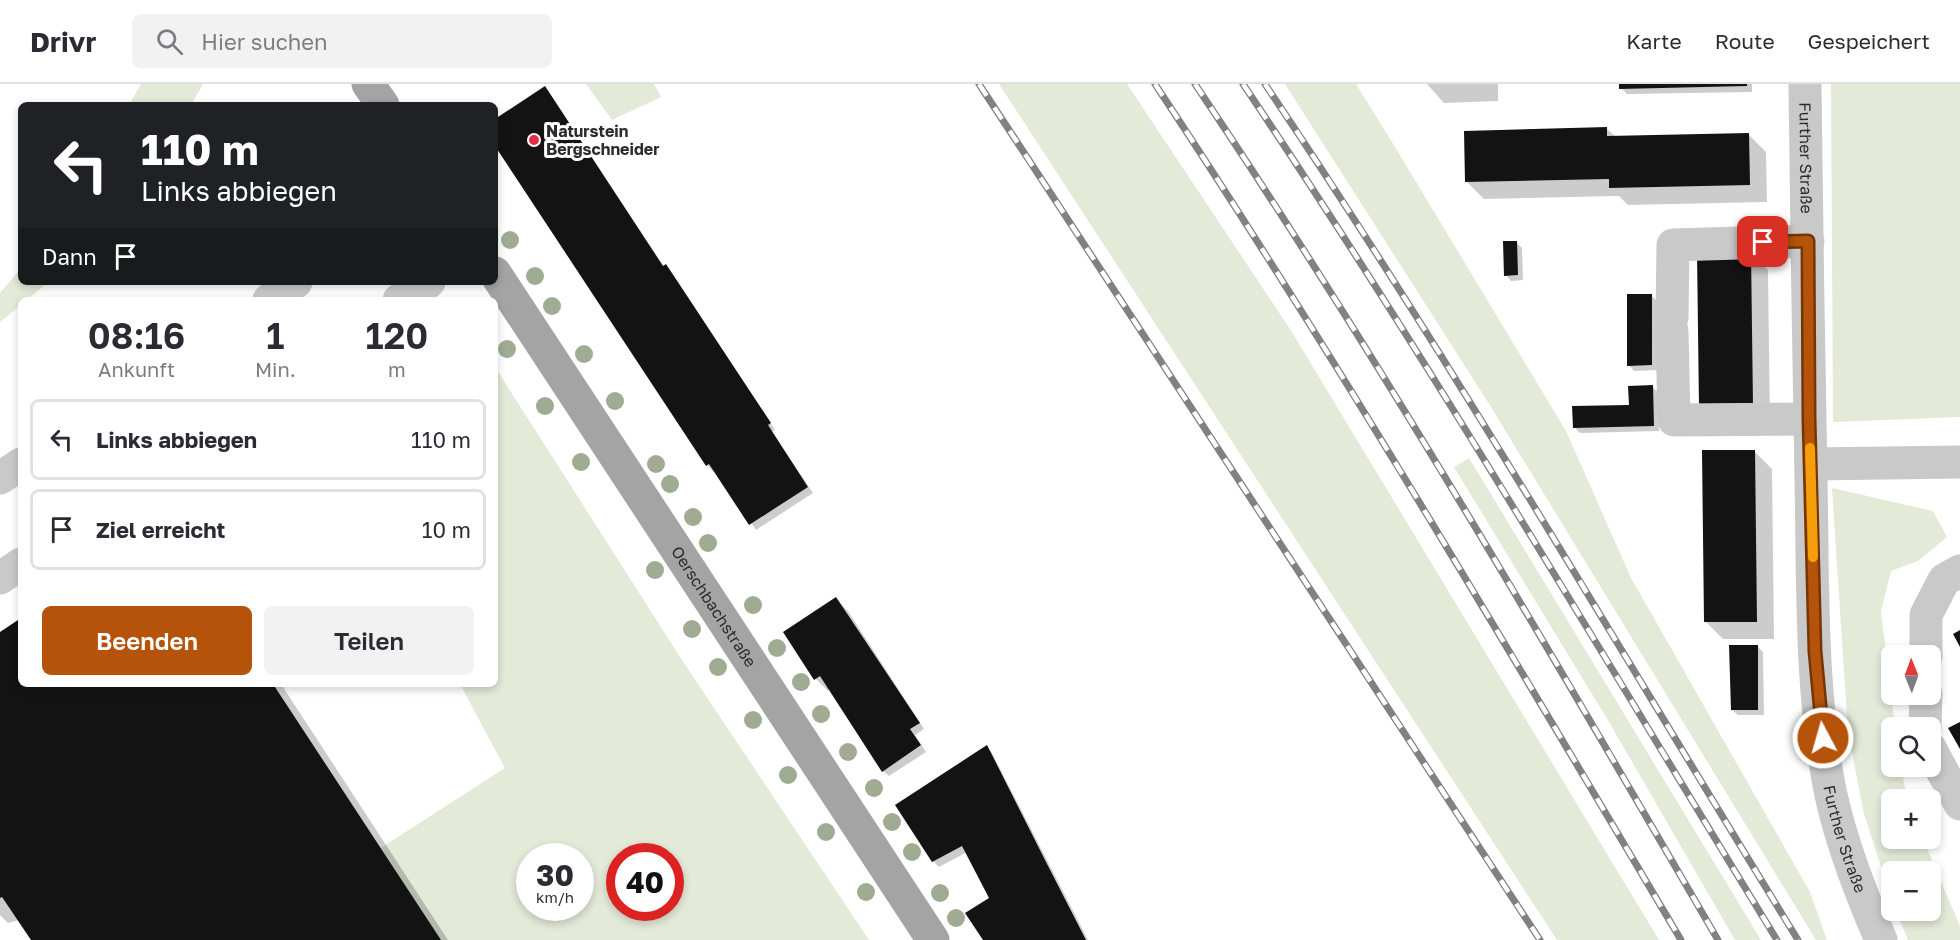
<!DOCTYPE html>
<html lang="de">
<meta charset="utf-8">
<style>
body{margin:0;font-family:"Golos Text",sans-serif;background:#f2f2f3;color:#2b2b33;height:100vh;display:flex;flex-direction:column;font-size:22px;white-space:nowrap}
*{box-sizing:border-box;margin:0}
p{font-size:20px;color:#7c7c81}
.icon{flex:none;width:33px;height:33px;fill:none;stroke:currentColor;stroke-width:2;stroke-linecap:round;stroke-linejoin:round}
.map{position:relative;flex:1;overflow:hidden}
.details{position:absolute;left:18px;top:213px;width:480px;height:390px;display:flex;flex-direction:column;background:#fff;border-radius:9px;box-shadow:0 3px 9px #0003}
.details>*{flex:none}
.hud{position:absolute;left:18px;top:18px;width:480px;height:183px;border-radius:9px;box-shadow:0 3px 9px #0003;background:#202124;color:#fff;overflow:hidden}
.needle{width:39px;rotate:359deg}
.buttons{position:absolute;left:1881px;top:561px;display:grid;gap:12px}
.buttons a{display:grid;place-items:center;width:60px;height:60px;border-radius:9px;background:#fff;box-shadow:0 3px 9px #0003;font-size:30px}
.speed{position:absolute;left:516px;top:759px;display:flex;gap:12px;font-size:30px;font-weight:700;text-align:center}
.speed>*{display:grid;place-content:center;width:78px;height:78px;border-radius:50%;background:#fff;box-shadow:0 3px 9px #0003;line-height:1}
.speed small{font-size:15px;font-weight:400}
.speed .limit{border:9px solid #d22;background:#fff;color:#111}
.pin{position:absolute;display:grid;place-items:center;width:51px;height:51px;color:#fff;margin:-26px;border-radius:12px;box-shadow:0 3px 9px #0006}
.me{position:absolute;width:66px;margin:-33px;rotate:354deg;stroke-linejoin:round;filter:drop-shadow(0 0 4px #0008)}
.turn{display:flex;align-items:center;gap:21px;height:126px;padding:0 24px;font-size:27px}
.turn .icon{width:78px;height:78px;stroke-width:2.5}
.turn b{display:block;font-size:42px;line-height:51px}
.then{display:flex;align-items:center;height:57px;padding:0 24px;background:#0003;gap:12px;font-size:22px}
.eta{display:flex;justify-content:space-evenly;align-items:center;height:102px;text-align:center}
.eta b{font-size:36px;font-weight:600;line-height:42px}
.button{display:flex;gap:12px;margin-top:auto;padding:12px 24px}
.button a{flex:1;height:69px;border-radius:9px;background:#b45309;color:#fff;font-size:24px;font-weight:600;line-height:69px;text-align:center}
.button a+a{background:#f2f2f3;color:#2b2b33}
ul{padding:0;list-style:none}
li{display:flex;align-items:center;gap:18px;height:81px;margin:0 12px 9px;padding:0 12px;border:3px solid #e1e1e2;border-radius:9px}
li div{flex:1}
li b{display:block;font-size:22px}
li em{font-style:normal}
header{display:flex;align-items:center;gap:36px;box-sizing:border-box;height:84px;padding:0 30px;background:#fff;border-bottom:2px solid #e1e1e2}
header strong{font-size:28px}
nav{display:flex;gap:33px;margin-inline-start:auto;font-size:21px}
.search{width:420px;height:54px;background:#f2f2f3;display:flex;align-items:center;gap:15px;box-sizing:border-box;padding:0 21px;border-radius:9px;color:#7c7c81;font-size:22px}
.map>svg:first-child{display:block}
.green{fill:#e3ead8;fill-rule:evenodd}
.shadow{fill:#0003}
.building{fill:#131313}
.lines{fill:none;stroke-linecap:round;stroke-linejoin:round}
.minor{stroke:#c9c9c9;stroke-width:33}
.major{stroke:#a4a4a4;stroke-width:33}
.rail-casing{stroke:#818181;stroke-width:7}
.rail{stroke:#fff;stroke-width:4.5;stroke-dasharray:14;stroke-linecap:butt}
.tree{fill:#a0ab93}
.route-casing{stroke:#753606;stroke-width:15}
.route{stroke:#b45309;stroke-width:10}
.slow{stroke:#f59e0b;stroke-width:10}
.poi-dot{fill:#e32d49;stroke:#fff;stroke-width:2}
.labels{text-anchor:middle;stroke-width:6;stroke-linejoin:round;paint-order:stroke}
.poi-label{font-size:16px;font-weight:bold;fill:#2c2c2c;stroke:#fff;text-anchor:start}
.street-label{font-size:16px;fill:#2c2c2c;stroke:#fff}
</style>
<header>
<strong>Drivr</strong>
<div class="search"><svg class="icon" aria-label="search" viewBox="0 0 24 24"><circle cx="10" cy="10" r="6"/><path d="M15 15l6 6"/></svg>Hier suchen</div>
<nav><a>Karte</a><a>Route</a><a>Gespeichert</a></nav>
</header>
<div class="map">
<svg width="1960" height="856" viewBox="0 0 1960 856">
<rect width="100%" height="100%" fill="#fff"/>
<!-- green -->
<path class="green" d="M141,0h62l-12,21h-62z
M586,0h68l7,13 -49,23z
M999,0h128l163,245 369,611h-102z
M1285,0h71l36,58 174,289 65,147 179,314 17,48h-11l-325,-533z
M1831,0h129v333l-127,5z
M21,184v14h27l-21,18h-6v5l-21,17v-29z
M495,283l185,290 189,283h-439l-57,-87 132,-85 -45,-84h35zM530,772h50v52h-50zM620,772h50v52h-50z
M1469,374l292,482h-26l-126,-218 -155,-255z
M1832,404l101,23 14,26 -29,24 -27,10 -10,40 14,116 -3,1v38l9,1 6,32 -15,1v38l31,1 37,87v14h-52l-12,-29 34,-1v-38h-38l-1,26 -27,-84 -16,-82z"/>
<!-- shadow -->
<path class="shadow" d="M1427,0h71v17l-54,2z
M1621,0h131v8l-125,2 -6,-6z
M545,4l5,6 114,173 2,-1 5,6 104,158 -3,2 41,61 -57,37 -41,-60 -2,1 -6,-6 -212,-322v-23z
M1607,45l9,8 132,-3 18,18 1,50 -139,3 -9,-9 -135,3 -17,-17z
M1516,158l6,6 1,32 -12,1 -5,-6z
M1751,169l17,17 2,153 -52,1z
M1651,211l6,6v69l-23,1 -5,-6z
M1652,303l6,5 1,39 -79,2 -6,-6 56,-20z
M1754,367l18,18 2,170h-51l-17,-17z
M836,515l12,12 76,118 -9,6 11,17 -37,24 -6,-5 -53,-82 -2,2 -12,-12 -31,-46z
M21,536v64h260l167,256h-416l-13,-20 -11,3 -8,-8v-282z
M1757,562l6,6 1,63h-26l-6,-5z
M987,663l5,6 96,187h-103l6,-41 -24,-47 -28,15 -6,-6z"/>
<!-- building -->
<path class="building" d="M1619,0h128v2l-128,3z
M545,2l118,180 3,-2 105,159 -3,2 40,62 -59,38 -40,-61 -3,2 -211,-320v-27z
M1607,43v9l142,-3 1,52 -141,3v-9l-144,3 -1,-51z
M1503,157h14l1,34 -14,1z
M1751,167l2,155 -54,1 -2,-155z
M1627,210h25v71l-25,1z
M1653,301l1,41 -81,2 -1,-22 57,-1 -1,-19z
M1702,366h53l2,172h-53z
M836,513l84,126 -10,6 11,16 -39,27 -62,-96 -6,4 -31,-48z
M21,534v66h252l168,256h-410l-29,-43 -2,1v-266z
M1960,546v17l-7,-13z
M1729,561h29v65h-27z
M1960,638v27l-12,-21z
M987,661l58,115 41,80h-103l-18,-27 24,-15 -27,-52 -30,16 -37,-57z"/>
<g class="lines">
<!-- minor -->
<g class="minor">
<path id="s1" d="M1805,0c2,131 3,263 6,394 2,102 -1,217 20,317 11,50 30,98 50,145"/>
<path d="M269,216l27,-18"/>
<path d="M399,216l30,-18"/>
<path d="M1672,234l1,-73 135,-4"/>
<path d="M1672,247l2,89 135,-1"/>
<path d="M1811,380l149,-2"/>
<path d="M0,394l21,-14"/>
<path d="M0,494l21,-14"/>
<path d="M1926,572v-41l18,-35 16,-9"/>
<path d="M1925,644l1,-34"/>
<path d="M1930,664l30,56"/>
</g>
<!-- major -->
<g class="major">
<path d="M368,0l15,21"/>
<path id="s2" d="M495,189l438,667"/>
</g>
<defs>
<path id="rail" d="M979,0l561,856
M1155,0c185,279 355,568 526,856
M1195,0c187,278 355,567 523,856
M1243,0c188,279 358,569 534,856
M1265,0c188,279 357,570 533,856"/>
</defs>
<!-- rail casing -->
<use href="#rail" class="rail-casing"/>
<!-- rail -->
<use href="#rail" class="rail"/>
</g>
<!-- trees -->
<g class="tree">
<circle cx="510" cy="156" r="9"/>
<circle cx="535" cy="192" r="9"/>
<circle cx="552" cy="222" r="9"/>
<circle cx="507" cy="265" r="9"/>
<circle cx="584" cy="270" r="9"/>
<circle cx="615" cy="317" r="9"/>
<circle cx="545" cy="322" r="9"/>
<circle cx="581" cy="378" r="9"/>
<circle cx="656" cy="380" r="9"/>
<circle cx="670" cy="400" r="9"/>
<circle cx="693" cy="433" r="9"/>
<circle cx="708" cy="459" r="9"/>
<circle cx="655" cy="486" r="9"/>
<circle cx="753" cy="521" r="9"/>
<circle cx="692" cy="545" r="9"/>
<circle cx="777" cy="564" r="9"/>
<circle cx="718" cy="583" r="9"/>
<circle cx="801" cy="598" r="9"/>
<circle cx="821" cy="630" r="9"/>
<circle cx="753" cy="636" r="9"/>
<circle cx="848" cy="668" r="9"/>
<circle cx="788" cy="691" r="9"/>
<circle cx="874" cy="704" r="9"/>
<circle cx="892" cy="738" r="9"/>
<circle cx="826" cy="748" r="9"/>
<circle cx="912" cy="768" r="9"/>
<circle cx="866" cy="808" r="9"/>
<circle cx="940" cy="809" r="9"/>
<circle cx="956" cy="834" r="9"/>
</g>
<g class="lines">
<defs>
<path id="route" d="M1763,158l45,-1 1,178 6,232 8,87"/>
</defs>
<!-- route casing -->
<use href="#route" class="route-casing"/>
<!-- route -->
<use href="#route" class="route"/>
<!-- slow -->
<path class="slow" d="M1810,364l3,109"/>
</g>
<!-- markers -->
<circle class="poi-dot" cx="534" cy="56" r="6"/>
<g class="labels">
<!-- poi labels -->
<g class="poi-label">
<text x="546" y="53">Naturstein<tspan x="546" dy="18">Bergschneider</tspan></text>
</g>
<!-- street labels -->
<g class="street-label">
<text dy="6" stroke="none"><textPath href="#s1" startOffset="74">Further Straße</textPath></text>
<text dy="6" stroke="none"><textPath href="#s2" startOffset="399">Oerschbachstraße</textPath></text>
<text dy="6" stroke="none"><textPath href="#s1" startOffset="758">Further Straße</textPath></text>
</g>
</g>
</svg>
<div class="buttons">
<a><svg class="needle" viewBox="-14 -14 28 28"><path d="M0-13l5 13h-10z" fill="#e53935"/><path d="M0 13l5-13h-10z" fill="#7c7c81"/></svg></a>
<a><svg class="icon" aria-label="search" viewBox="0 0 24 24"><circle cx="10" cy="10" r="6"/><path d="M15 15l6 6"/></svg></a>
<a>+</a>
<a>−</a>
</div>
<div class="speed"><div>30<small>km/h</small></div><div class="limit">40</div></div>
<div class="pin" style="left:1763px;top:158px;background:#d93025"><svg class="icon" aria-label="arrive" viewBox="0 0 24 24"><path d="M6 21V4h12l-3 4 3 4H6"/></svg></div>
<svg class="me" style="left:1823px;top:654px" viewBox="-20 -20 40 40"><circle r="17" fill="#b45309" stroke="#fff" stroke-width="3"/><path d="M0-11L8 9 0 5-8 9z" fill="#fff"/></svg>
<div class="hud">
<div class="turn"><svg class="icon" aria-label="left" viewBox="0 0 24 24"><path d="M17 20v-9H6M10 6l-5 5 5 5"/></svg><div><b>110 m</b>Links abbiegen</div></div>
<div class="then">Dann<svg class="icon" aria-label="arrive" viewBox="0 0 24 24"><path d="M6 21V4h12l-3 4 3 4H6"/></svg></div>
</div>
<section class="details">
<div class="eta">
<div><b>08:16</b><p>Ankunft</p></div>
<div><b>1</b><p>Min.</p></div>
<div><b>120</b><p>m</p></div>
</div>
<ul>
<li><svg class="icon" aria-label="left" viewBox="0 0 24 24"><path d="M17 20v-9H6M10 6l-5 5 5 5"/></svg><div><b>Links abbiegen</b></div><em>110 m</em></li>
<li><svg class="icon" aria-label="arrive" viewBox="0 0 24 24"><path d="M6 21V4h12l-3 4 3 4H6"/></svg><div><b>Ziel erreicht</b></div><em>10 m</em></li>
</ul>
<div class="button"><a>Beenden</a><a>Teilen</a></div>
</section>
</div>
